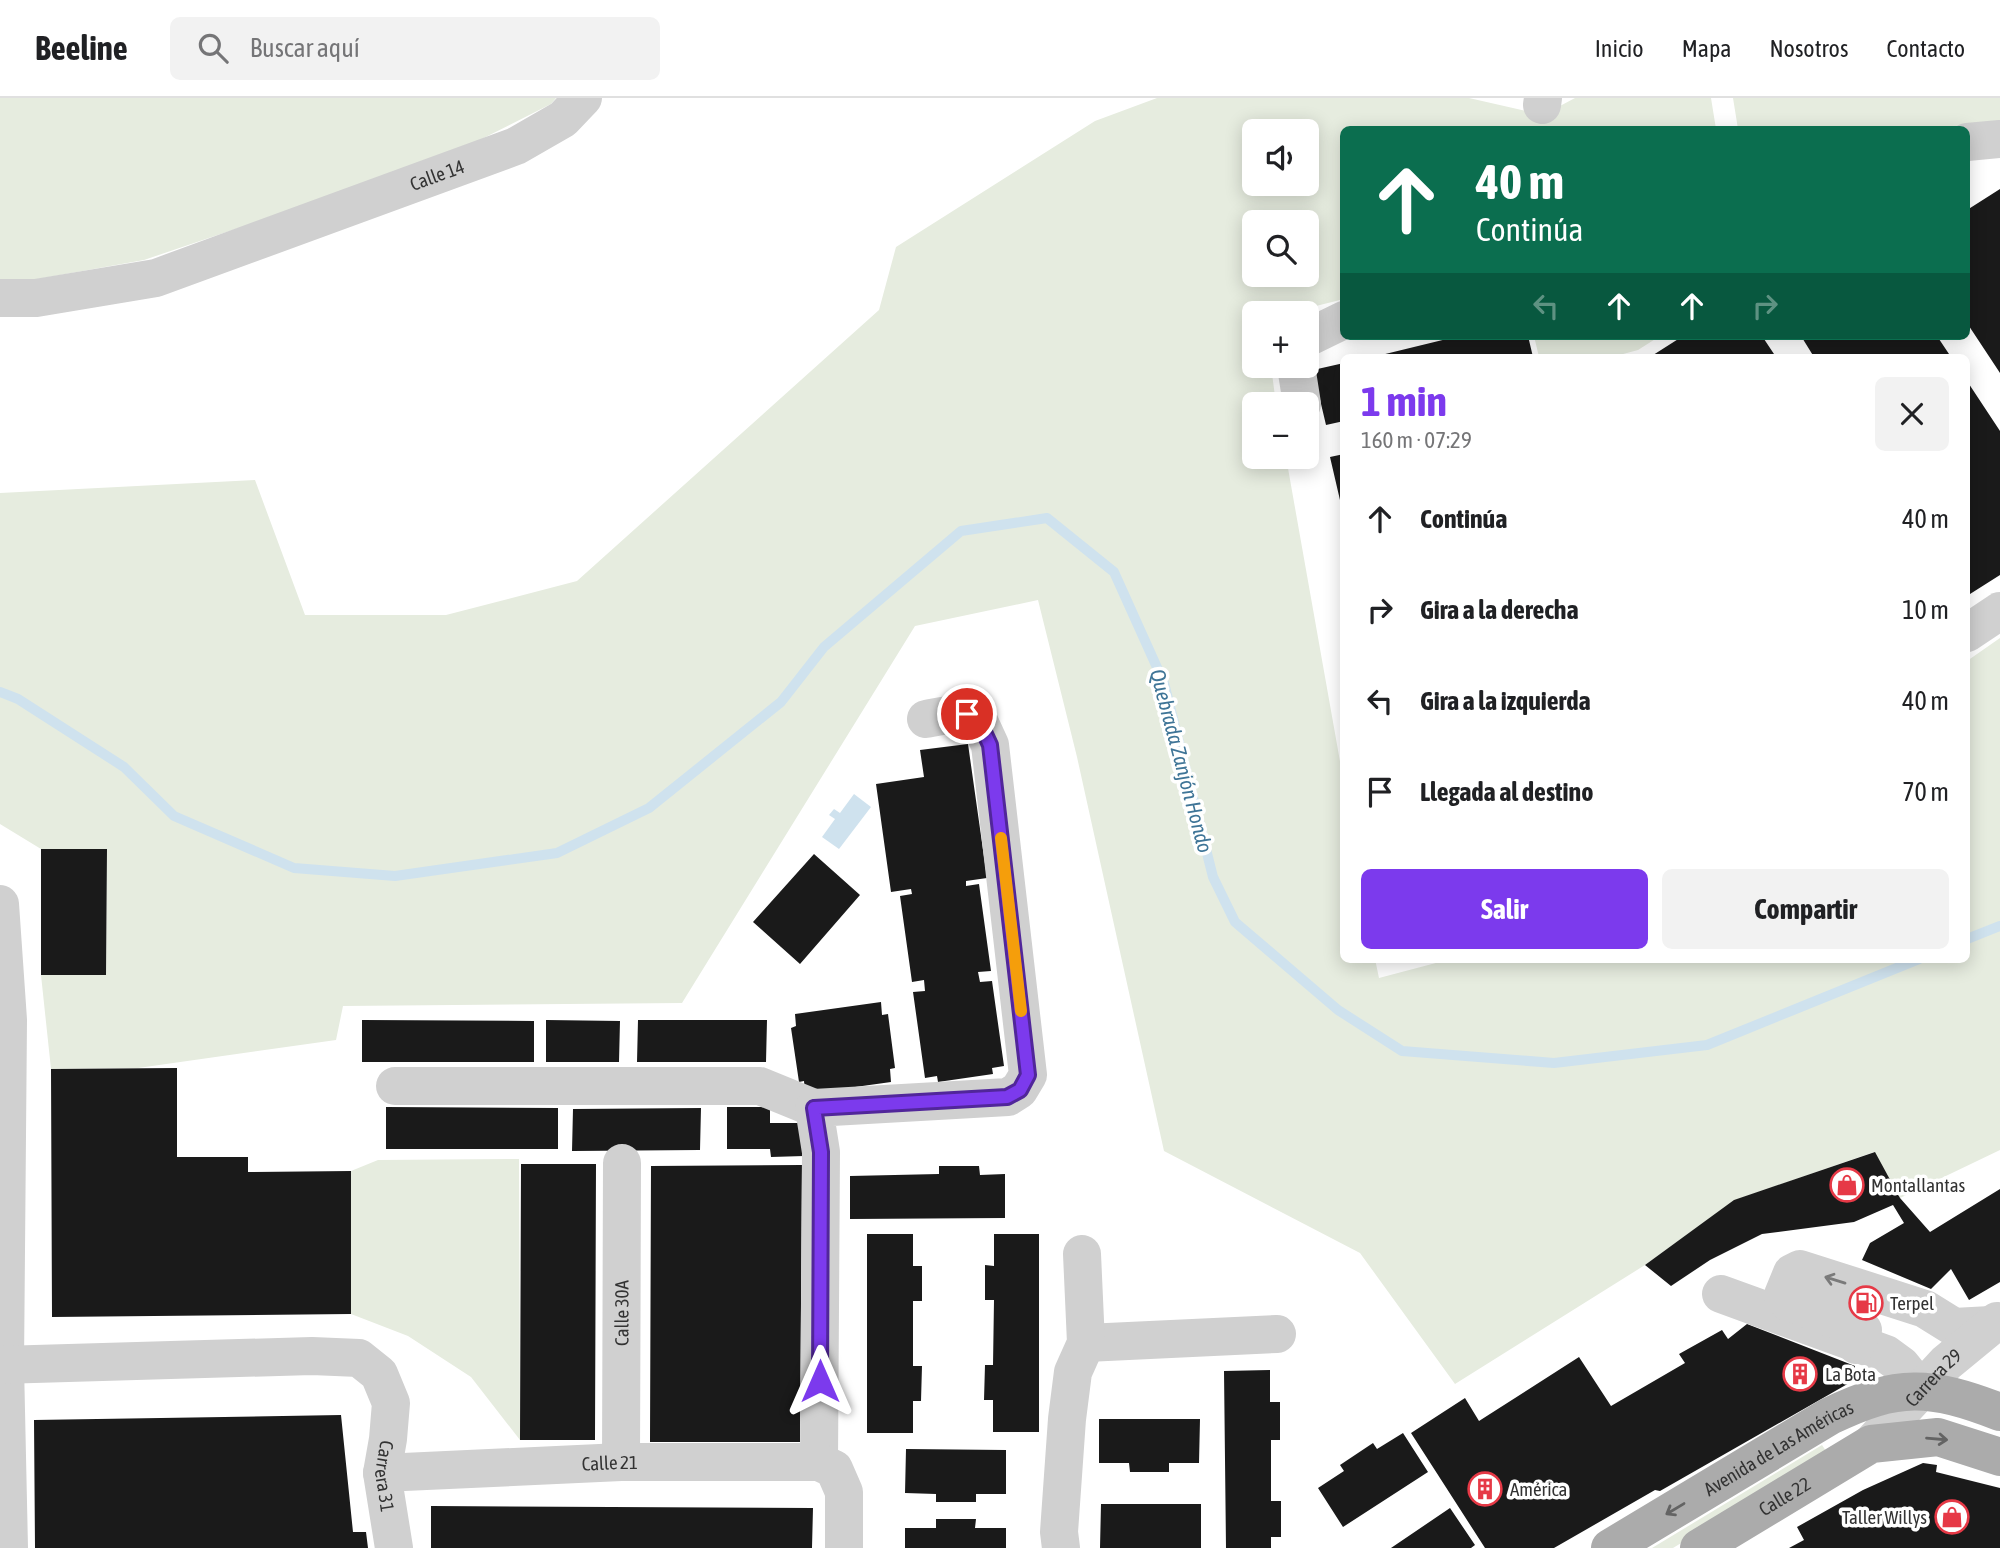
<!DOCTYPE html>
<html lang="es">
<meta charset="utf-8">
<style>
body{margin:0;font-family:"Asap Condensed",sans-serif;background:#f2f2f2;color:#202124;height:100vh;display:flex;flex-direction:column;font-size:26px;white-space:nowrap}
*{box-sizing:border-box;margin:0}
p{font-size:23px;color:#757577}
.icon{flex:none;width:38px;height:38px;fill:none;stroke:currentColor;stroke-width:2;stroke-linecap:round;stroke-linejoin:round}
.map{position:relative;flex:1;overflow:hidden}
.drawer{position:absolute;left:1340px;top:256px;width:630px;height:609px;display:flex;flex-direction:column;background:#fff;border-radius:10px;box-shadow:0 4px 18px #0003}
.drawer>*{flex:none}
.hud{position:absolute;left:1340px;top:28px;width:630px;height:214px;border-radius:10px;box-shadow:0 4px 18px #0003;background:#0b6e4f;color:#fff;overflow:hidden}
.buttons{position:absolute;left:1242px;top:21px;display:grid;gap:14px}
.buttons a{display:grid;place-items:center;width:77px;height:77px;border-radius:10px;background:#fff;box-shadow:0 4px 18px #0003;font-size:35px}
.pin{position:absolute;display:grid;place-items:center;width:60px;height:60px;color:#fff;margin:-30px;border:4px solid #fff;border-radius:50%;box-shadow:0 2px 7px #0007}
.me{position:absolute;width:77px;margin:-38px;rotate:0deg;stroke-linejoin:round;filter:drop-shadow(0 0 5px #0008)}
.turn{display:flex;align-items:center;gap:24px;height:147px;padding:0 21px;font-size:32px}
.turn .icon{width:91px;height:91px;stroke-width:2.5}
.turn b{display:block;font-size:49px;line-height:60px}
.lanes{display:flex;align-items:center;height:66px;padding:0 21px;background:#0003;justify-content:center;gap:35px;direction:ltr}
.lanes .off{opacity:.35}
.round{display:grid;place-items:center;flex:none;width:74px;height:74px;border-radius:10px;background:#f2f2f2}
.overview{display:flex;align-items:center;justify-content:space-between;height:119px;padding:0 21px}
h1{font-size:42px;font-weight:700;line-height:52px;color:#7c3aed}
.cta{display:flex;gap:14px;margin-top:auto;padding:14px 21px}
.cta a{flex:1;height:80px;border-radius:10px;background:#7c3aed;color:#fff;font-size:28px;font-weight:700;line-height:80px;text-align:center}
.cta a+a{background:#f2f2f2;color:#202124}
ul{padding:0;list-style:none}
li{display:flex;align-items:center;gap:21px;height:91px;padding:0 21px}
li div{flex:1}
li b{display:block;font-size:26px}
li em{font-style:normal}
header{display:flex;align-items:center;gap:42px;box-sizing:border-box;height:98px;padding:0 35px;background:#fff;border-bottom:2px solid #e0e0e0}
header strong{font-size:33px}
nav{display:flex;gap:38px;margin-inline-start:auto;font-size:24px}
.search{width:490px;height:63px;background:#f2f2f2;display:flex;align-items:center;gap:18px;box-sizing:border-box;padding:0 24px;border-radius:10px;color:#757577;font-size:26px}
.map>svg:first-child{display:block}
.green{fill:#e6ecdf;fill-rule:evenodd}
.water{fill:#cfe2ee}
.lines{fill:none;stroke-linecap:round;stroke-linejoin:round}
.stream{stroke:#cfe2ee;stroke-width:10}
.building{fill:#1a1a1a}
.minor{stroke:#d0d0d0;stroke-width:38}
.major{stroke:#ababab;stroke-width:38}
.oneway{stroke:#7a7a7a}
.oneway2{stroke:#636363}
.route-casing{stroke:#51269a;stroke-width:18}
.route{stroke:#7c3aed;stroke-width:12}
.slow{stroke:#f59e0b;stroke-width:12}
.labels{text-anchor:middle;stroke-width:7;stroke-linejoin:round;paint-order:stroke}
.street-label{font-size:19px;fill:#333;stroke:#fff}
.poi-label{font-size:19px;fill:#333;stroke:#fff;text-anchor:start}
.water-label{font-size:21px;font-style:italic;fill:#3f7597;stroke:#fff}
</style>
<header>
<strong>Beeline</strong>
<div class="search"><svg class="icon" aria-label="search" viewBox="0 0 24 24"><circle cx="10" cy="10" r="6"/><path d="M15 15l6 6"/></svg>Buscar aquí</div>
<nav><a>Inicio</a><a>Mapa</a><a>Nosotros</a><a>Contacto</a></nav>
</header>
<div class="map">
<svg width="2000" height="1450" viewBox="0 0 2000 1450">
<rect width="100%" height="100%" fill="#fff"/>
<!-- green -->
<path class="green" d="M0,0h556l-5,6 -109,55 -298,101 -112,20h-32z
M1157,0h312l74,17 32,-17h136l5,31 -372,1v169l-28,7 -12,7h-49v53h16l5,38h-21v53h31l58,327v175h31l4,19 72,-19h516v-298l33,-23v512l-100,48 -26,-46 -139,48 -90,65 -190,119 -95,-131 -196,-102 -87,-394 -39,-157 -123,26 -233,377 -339,3 -7,34 -198,28 -87,1 -10,-94h65l1,-125 -66,-1 -41,-25v-331l255,-13 50,135h141l131,-34 302,-271 17,-63 199,-126zM1255,33h52v53h-52zM1255,124h52v53h-52z
M1733,0h267v29l-93,-1 -17,4 -152,-1z
M1534,238h126l-22,14 -26,7h-73z
M519,1061l1,281 -49,-63 -63,-41 -57,-22v-143l27,-11z
M1822,1347l6,9 -155,94h-21z"/>
<!-- water -->
<path class="water" d="M854,696l17,13 -32,42 -17,-12 13,-18 -6,-4 5,-6 6,4z"/>
<g class="lines">
<!-- stream -->
<path class="stream" d="M0,594l18,7 106,68 50,49 120,52 101,8 162,-23 92,-45 132,-106 43,-55 137,-116 86,-13 67,54 50,111 49,194 22,45 103,88 64,41 152,12 153,-18 212,-86
M1967,841l33,-13"/>
</g>
<!-- building -->
<path class="building" d="M2000,91v184l-33,-50v-113z
M1459,238h69l5,21h-160z
M1683,238h79l14,21h-126z
M1801,238h136l14,21h-137z
M1344,265v58l-18,4 -13,-55z
M1967,283l33,50v144l-30,19 -3,-5z
M1344,356v59h-1l-13,-56z
M968,646l19,134 -21,3v5l13,-2 12,87 -13,1 2,10 12,-1 12,85 -12,2 1,6 -55,8 -1,-6 -12,2 -12,-86 12,-1 -1,-11 -12,2 -12,-86 12,-2 -1,-5 -20,3 -15,-108 48,-7 -4,-27z
M41,751h66l-1,126h-65z
M814,756l46,41 -60,69 -47,-42z
M881,904l1,13 6,-1 7,54 -5,1 1,13 -86,12 -1,-13 -5,1 -8,-54 5,-2 -1,-12z
M362,922l172,1v41h-172z
M546,922l74,1 -1,41h-73z
M638,922h129l-1,42h-129z
M177,970v89h71v15l103,-1v143l-299,3 -1,-248z
M386,1009l172,1v41h-172z
M727,1009h43v16h33l1,33 -33,1 -1,-8h-43z
M701,1010l-1,42 -128,1 1,-42z
M1875,1054l25,46 30,34 70,-43v93l-31,18 -18,-31 -20,20 -69,-29 8,-17 34,-20 -11,-18 -39,17 -92,12 -52,26 -39,26 -26,-21 89,-65z
M521,1066h75l-1,276h-75z
M802,1067l-2,277h-150l1,-276z
M939,1068h40l1,9 25,-1v44l-155,1v-43l89,-2z
M867,1136h46v32h9v35h-9v65h9l-1,35h-8v32h-46z
M994,1136h45v198h-46v-32h-9l1,-35h8l1,-65h-9v-35l9,1z
M1747,1226l108,42 -4,16 -191,109 -5,-1 -101,58h-69l-74,-115 54,-35 14,23 100,-64 32,49 74,-43 -6,-9 43,-24 6,9z
M1270,1272v32h10v38h-9v61h10v36h-10v11h-45l-2,-177z
M341,1317l12,117h13l2,16h-333l-1,-128z
M1099,1321h101l-1,44h-30v9h-39l-1,-9h-30z
M1403,1335l25,39 -85,55 -25,-39 26,-17 -4,-6 33,-22 4,6z
M906,1351l100,1v44h-30v8h-40v-8l-31,-1z
M1923,1365l14,2 -1,7 64,16v60h-211l15,-8 -7,-13 66,-37z
M1101,1406h100v44h-101z
M431,1408l382,2 -1,40h-381z
M1450,1410l25,37 -4,3h-80z
M936,1421h40l-1,9h31v20h-101v-20h31z"/>
<g class="lines">
<!-- minor -->
<g class="minor">
<path d="M1542,7l1,-7"/>
<path d="M1967,44l33,-3"/>
<path id="s1" d="M0,200h36l120,-20 360,-132 47,-27 20,-21"/>
<path d="M1307,240l37,-18"/>
<path d="M1296,268l6,38"/>
<path d="M1967,535l33,-22"/>
<path d="M0,806l8,116 -3,345 4,183"/>
<path d="M395,988h365l54,22"/>
<path d="M1721,1196l165,60 15,11 21,26"/>
<path d="M1086,1245l191,-9"/>
<path d="M1856,1247l7,-15 -75,-28 -5,-7 9,-22 8,-4 125,40 29,18 37,-2"/>
<path id="s2" d="M0,1267l312,-9 47,2 20,16 12,29 -3,36 -6,34 12,75"/>
<path id="s3" d="M1871,1346l75,-81 51,-42"/>
<path id="s4" d="M621,1364l1,-299"/>
<path d="M819,1364l2,-310 -7,-44 194,-11 11,-7 9,-15 -38,-330 -12,-26c-19,-8 -33,-4 -52,0"/>
<path id="s5" d="M382,1375l239,-11h198l15,7 10,23v56"/>
<path d="M1061,1450l-2,-16 8,-113 6,-47 13,-29 -4,-89"/>
</g>
<!-- major -->
<g class="major">
<path id="s6" d="M1610,1450l220,-132c68,-33 100,-31 170,-4"/>
<path id="s7" d="M1699,1450l172,-104 67,-7 62,20"/>
</g>
</g>
<!-- one-way arrows -->
<defs><path id="oneway-shaft" d="M-6 0H5M1.5-3L5.5 0L1.5 3" fill="none" stroke-width="1.6" stroke-linecap="round" stroke-linejoin="round" transform="scale(1.75)"/></defs>
<use class="oneway" href="#oneway-shaft" transform="translate(1835 1182) rotate(-163)"/>
<g class="oneway2">
<use href="#oneway-shaft" transform="translate(1937 1341) rotate(5)"/>
<use href="#oneway-shaft" transform="translate(1675 1411) rotate(149)"/>
</g>
<g class="lines">
<defs>
<path id="route" d="M820,1283l1,-229 -7,-44 193,-11 13,-7 8,-15 -38,-330 -12,-26 -11,-5"/>
</defs>
<!-- route casing -->
<use href="#route" class="route-casing"/>
<!-- route -->
<use href="#route" class="route"/>
<!-- slow -->
<path class="slow" d="M1001,740l20,173"/>
</g>
<!-- icons -->
<defs>
<symbol id="shop-ring" viewBox="-11 -11 22 22"><circle r="9.5" fill="#fff" stroke="#e63946" stroke-width="1.5"/><path d="M-5-2.5h2.3a2.7 3.5 0 0 1 5.4 0H5L5.5 6h-11ZM-1.5-2.5h3a1.5 2.3 0 0 0-3 0Z" fill="#e63946"/></symbol>
<symbol id="fuel-ring" viewBox="-11 -11 22 22"><circle r="9.5" fill="#fff" stroke="#e63946" stroke-width="1.5"/><path d="M-5.5-6h7V0h2V4h1.3V-2.5L3-4.5l.8-.8L6-3V5H2.5V1h-1V6h-7ZM-4.2-4.7v3.2H.2V-4.7Z" fill="#e63946"/></symbol>
<symbol id="building-ring" viewBox="-11 -11 22 22"><circle r="9.5" fill="#fff" stroke="#e63946" stroke-width="1.5"/><path d="M-4-6H4V6H1V3H-1V6H-4ZM-2.5-4.3h1.7v1.8h-1.7ZM.8-4.3h1.7v1.8H.8ZM-2.5-1h1.7V.8h-1.7ZM.8-1h1.7V.8H.8Z" fill="#e63946"/></symbol>
</defs>
<g fill-rule="evenodd">
<use href="#shop-ring" x="1828" y="1068" width="38" height="38"/>
<use href="#fuel-ring" x="1847" y="1186" width="38" height="38"/>
<use href="#building-ring" x="1781" y="1257" width="38" height="38"/>
<use href="#building-ring" x="1466" y="1372" width="38" height="38"/>
<use href="#shop-ring" x="1933" y="1400" width="38" height="38"/>
</g>
<g class="labels">
<!-- street labels -->
<g class="street-label">
<text dy="7" stroke="none"><textPath href="#s1" startOffset="457">Calle 14</textPath></text>
<text dy="7" stroke="none"><textPath href="#s4" startOffset="149">Calle 30A</textPath></text>
<text dy="7" stroke="none"><textPath href="#s3" startOffset="91">Carrera 29</textPath></text>
<text dy="7" stroke="none"><textPath href="#s6" startOffset="196">Avenida de Las Américas</textPath></text>
<text dy="7" stroke="none"><textPath href="#s5" startOffset="228">Calle 21</textPath></text>
<text dy="7" stroke="none"><textPath href="#s2" startOffset="490">Carrera 31</textPath></text>
<text dy="7" stroke="none"><textPath href="#s7" startOffset="100">Calle 22</textPath></text>
</g>
<!-- poi labels -->
<g class="poi-label">
<text x="1871" y="1094">Montallantas</text>
<text x="1890" y="1212">Terpel</text>
<text x="1825" y="1283">La Bota</text>
<text x="1510" y="1398">América</text>
<text x="1927" y="1426" text-anchor="end">Taller Willys</text>
</g>
<!-- water labels -->
<g class="water-label">
<text transform="translate(1181 663) rotate(75)" y="7">Quebrada Zanjón Hondo</text>
</g>
</g>
</svg>
<div class="buttons">
<a><svg class="icon" aria-label="sound" viewBox="0 0 24 24"><path d="M4 9h4l5-4v14l-5-4H4zM17 9q2 3 0 6"/></svg></a>
<a><svg class="icon" aria-label="search" viewBox="0 0 24 24"><circle cx="10" cy="10" r="6"/><path d="M15 15l6 6"/></svg></a>
<a>+</a>
<a>−</a>
</div>
<div class="pin" style="left:967px;top:616px;background:#d93025"><svg class="icon" aria-label="arrive" viewBox="0 0 24 24"><path d="M6 21V4h12l-3 4 3 4H6"/></svg></div>
<svg class="me" style="left:820px;top:1283px" viewBox="-20 -20 40 40"><path d="M0-17L14 15 0 8-14 15z" fill="#7c3aed" stroke="#fff" stroke-width="4"/></svg>
<div class="hud">
<div class="turn"><svg class="icon" aria-label="ahead" viewBox="0 0 24 24"><path d="M12 20V5M6 11l6-6 6 6"/></svg><div><b>40 m</b>Continúa</div></div>
<div class="lanes"><svg class="icon off" aria-label="left" viewBox="0 0 24 24"><path d="M17 20v-9H6M10 6l-5 5 5 5"/></svg><svg class="icon" aria-label="ahead" viewBox="0 0 24 24"><path d="M12 20V5M6 11l6-6 6 6"/></svg><svg class="icon" aria-label="ahead" viewBox="0 0 24 24"><path d="M12 20V5M6 11l6-6 6 6"/></svg><svg class="icon off" aria-label="right" viewBox="0 0 24 24"><path d="M7 20v-9h11M14 6l5 5-5 5"/></svg></div>
</div>
<section class="drawer">
<div class="overview"><div><h1>1 min</h1><p>160 m · 07:29</p></div><a class="round"><svg class="icon" aria-label="close" viewBox="0 0 24 24"><path d="M6 6l12 12M18 6L6 18"/></svg></a></div>
<ul>
<li><svg class="icon" aria-label="ahead" viewBox="0 0 24 24"><path d="M12 20V5M6 11l6-6 6 6"/></svg><div><b>Continúa</b></div><em>40 m</em></li>
<li><svg class="icon" aria-label="right" viewBox="0 0 24 24"><path d="M7 20v-9h11M14 6l5 5-5 5"/></svg><div><b>Gira a la derecha</b></div><em>10 m</em></li>
<li><svg class="icon" aria-label="left" viewBox="0 0 24 24"><path d="M17 20v-9H6M10 6l-5 5 5 5"/></svg><div><b>Gira a la izquierda</b></div><em>40 m</em></li>
<li><svg class="icon" aria-label="arrive" viewBox="0 0 24 24"><path d="M6 21V4h12l-3 4 3 4H6"/></svg><div><b>Llegada al destino</b></div><em>70 m</em></li>
</ul>
<div class="cta"><a>Salir</a><a>Compartir</a></div>
</section>
</div>
